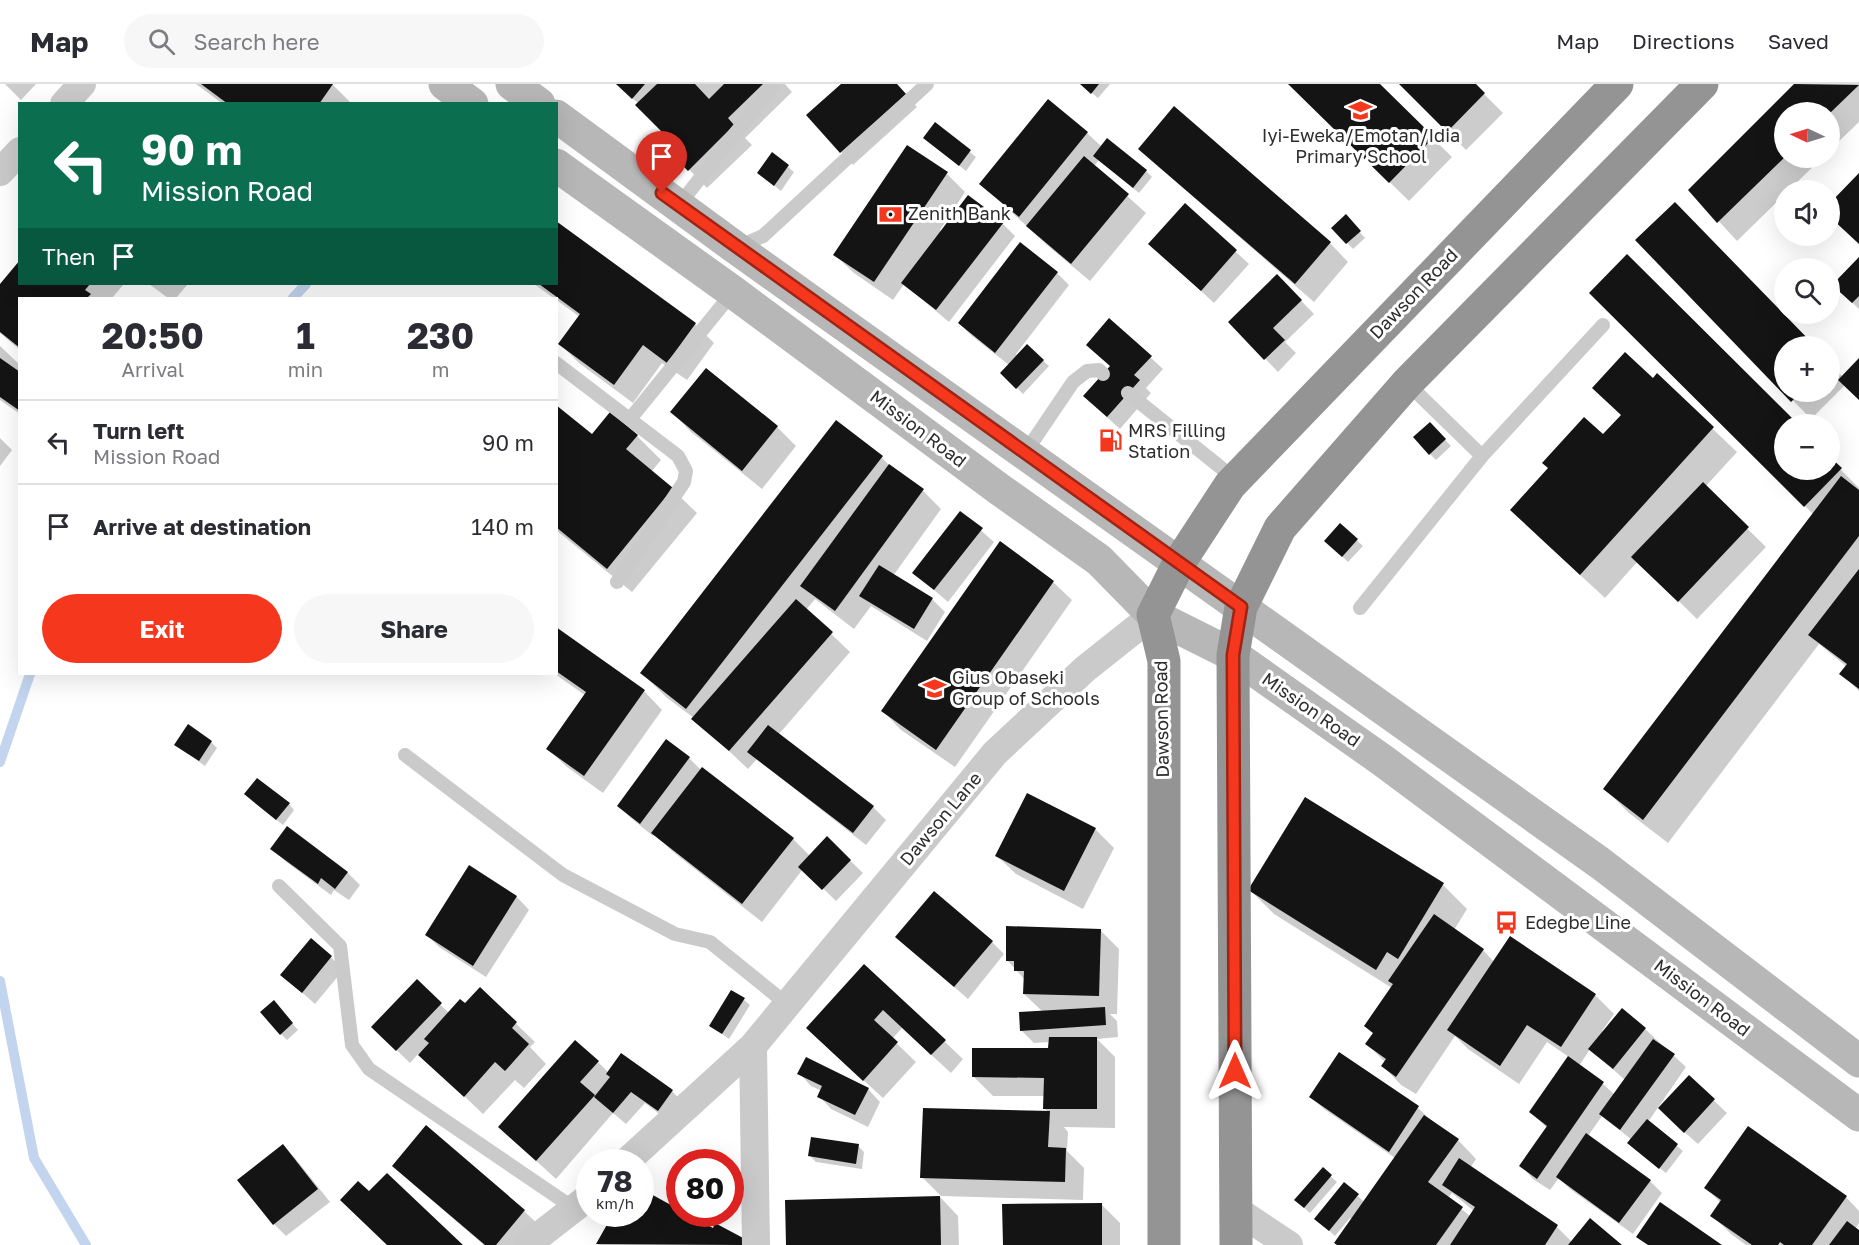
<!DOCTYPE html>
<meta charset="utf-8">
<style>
body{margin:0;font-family:"Golos Text",sans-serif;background:#f7f7f7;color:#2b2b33;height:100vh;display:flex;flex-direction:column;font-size:22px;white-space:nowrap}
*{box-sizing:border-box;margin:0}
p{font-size:20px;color:#7c7c81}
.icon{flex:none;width:33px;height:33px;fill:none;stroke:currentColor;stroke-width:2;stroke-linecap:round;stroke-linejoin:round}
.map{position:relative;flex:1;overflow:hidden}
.sheet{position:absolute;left:18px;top:213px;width:540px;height:378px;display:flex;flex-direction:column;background:#fff;border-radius:0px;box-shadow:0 6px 24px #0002}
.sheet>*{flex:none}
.hud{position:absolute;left:18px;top:18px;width:540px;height:183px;border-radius:0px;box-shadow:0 6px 24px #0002;background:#0b6e4f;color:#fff;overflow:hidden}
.needle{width:39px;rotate:274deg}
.tools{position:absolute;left:1774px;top:18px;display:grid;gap:12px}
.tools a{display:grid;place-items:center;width:66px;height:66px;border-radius:50%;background:#fff;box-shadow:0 6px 24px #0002;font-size:30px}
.speed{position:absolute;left:576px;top:1065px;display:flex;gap:12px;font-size:30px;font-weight:700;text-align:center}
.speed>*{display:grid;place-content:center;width:78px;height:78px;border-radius:50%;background:#fff;box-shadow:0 6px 24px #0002;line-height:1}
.speed small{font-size:15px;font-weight:400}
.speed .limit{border:9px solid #d22;background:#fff;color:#111}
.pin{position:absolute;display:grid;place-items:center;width:51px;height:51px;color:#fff;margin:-62px -26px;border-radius:50% 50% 50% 0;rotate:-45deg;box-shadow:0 0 6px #0007}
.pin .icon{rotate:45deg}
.me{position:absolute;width:66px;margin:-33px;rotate:0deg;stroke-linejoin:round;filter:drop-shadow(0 0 4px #0008)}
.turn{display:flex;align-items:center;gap:21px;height:126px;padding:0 24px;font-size:27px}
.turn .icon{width:78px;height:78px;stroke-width:2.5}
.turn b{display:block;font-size:42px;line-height:51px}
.then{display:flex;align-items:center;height:57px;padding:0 24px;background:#0003;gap:12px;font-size:22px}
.eta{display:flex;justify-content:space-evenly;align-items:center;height:102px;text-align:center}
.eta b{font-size:36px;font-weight:700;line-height:42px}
.action{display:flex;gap:12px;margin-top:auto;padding:12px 24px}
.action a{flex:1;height:69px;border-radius:36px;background:#f5371e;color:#fff;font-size:24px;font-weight:700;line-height:69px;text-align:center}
.action a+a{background:#f7f7f7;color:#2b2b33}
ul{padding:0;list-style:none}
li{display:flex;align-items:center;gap:18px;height:84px;padding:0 24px;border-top:2px solid #e1e1e2}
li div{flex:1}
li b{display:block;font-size:22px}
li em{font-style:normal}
header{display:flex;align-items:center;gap:36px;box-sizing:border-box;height:84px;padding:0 30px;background:#fff;border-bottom:2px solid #e1e1e2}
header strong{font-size:28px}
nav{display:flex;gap:33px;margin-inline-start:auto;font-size:21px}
.search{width:420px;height:54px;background:#f7f7f7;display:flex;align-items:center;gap:15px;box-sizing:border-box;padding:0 21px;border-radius:33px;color:#7c7c81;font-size:22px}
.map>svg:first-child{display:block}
.shadow{fill:#0003;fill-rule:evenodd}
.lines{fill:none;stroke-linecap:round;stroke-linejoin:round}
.stream{stroke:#c3d5ee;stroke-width:10}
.building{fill:#141414}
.lane{stroke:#cacaca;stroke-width:14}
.street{stroke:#cacaca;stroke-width:28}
.secondary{stroke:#b7b7b7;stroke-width:33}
.highway{stroke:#949494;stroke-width:33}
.route-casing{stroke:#9f2414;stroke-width:15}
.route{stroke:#f5371e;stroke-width:10}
.labels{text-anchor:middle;stroke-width:6;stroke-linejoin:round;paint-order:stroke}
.poi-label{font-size:18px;fill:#2d2d2d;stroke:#fff;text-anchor:start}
.street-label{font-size:18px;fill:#2d2d2d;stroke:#fff}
</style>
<header>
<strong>Map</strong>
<div class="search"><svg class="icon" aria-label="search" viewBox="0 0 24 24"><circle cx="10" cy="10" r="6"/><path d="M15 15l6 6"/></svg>Search here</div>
<nav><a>Map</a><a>Directions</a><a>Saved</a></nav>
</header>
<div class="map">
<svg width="1859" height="1161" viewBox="0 0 1859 1161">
<rect width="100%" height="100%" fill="#fff"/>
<!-- shadow -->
<path class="shadow" d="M5,0h31l-15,16z
M196,0h136l19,19 -128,1z
M616,0h169l7,8 -47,46 7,7 -45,43 -38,-39 6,-6 -36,-39z
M843,0h54l20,23 -64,58 -45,-50z
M1081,0h29l-12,14z
M1290,0h88l74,73 -43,44z
M1401,0h73l29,29 -37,37z
M1796,0h63v38l-29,28v-38h-45v46h37l-33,32h-4v4l-48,47 -47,-51z
M935,40l41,33 -10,14 -35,-28z
M1087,49l15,14 44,24 6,6 -13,16 -40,-33 -5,6 52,47 -56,68 -43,-36 -66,-61z
M1140,65l190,94 18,19 -34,40 -155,-135z
M772,70l22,18 -13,19 -22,-18z
M947,90l18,18 -25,38 2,2 26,-35 35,27 12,12 -66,86 -45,-38 -11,16 -39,-27 -19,-18z
M1185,121l64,59 -35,39 -64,-59z
M1346,133l19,21 -12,11 -20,-21z
M1693,138l120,124h-28v46h45v-28l13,13 16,-17v38l-14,-13 -34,34 -174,-179z
M556,139l139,101 19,19 -27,37 -25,-17 -29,40 -54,-40 -19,-19 20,-27 -46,-33h22z
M1627,172l169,168h-11v46h45v-11l29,29v203l-18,-18 6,-6 -28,-23 -151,199 -39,-30 -24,-24 209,-274 -223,-222z
M1859,175v50l-25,-24z
M1057,189l12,12 -53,69 2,2 9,-10 22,20 -26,28 -21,-21 7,-8 -37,-29 -13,-13z
M1277,192l37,38 -29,28 11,11 -18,19 -48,-50z
M20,200h104l-12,14h-92v52l-20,-17v-46z
M149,200h39l-12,14h-8z
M0,262l20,19 -3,7 3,2v40l-20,-14z
M1150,273l13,12 -17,19 5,5 -31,36 -22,-20z
M706,286l71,57 19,19 -34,43 -72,-58 -18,-19z
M1657,292l80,76 -32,35 61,60 -69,72 -59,-58 -33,37 -69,-64 67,-97z
M556,323l36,29h45l24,24 -10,12 21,17 25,24 -65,79 -76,-62z
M1436,346l15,16 -15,14 -6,-6z
M0,354l12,12 -12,16z
M882,374l11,11 30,22 18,18 -48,67 39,23 13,13 -18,29 -56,-35 -17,23 -39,-30 -9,11 44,42 -71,82 94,73 13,13 -20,25 -109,-86 -9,10 -54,-51 -28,-21 -24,-24z
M961,429l33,29 -46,60 -34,-29z
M1340,441l23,21 -15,16 -16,-15z
M1053,498l19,18 -117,167 -54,-37 -18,-19z
M556,545l88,62 18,19 -59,83 -36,-26 -19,-18 38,-53 -31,-22h1z
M211,658l6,6 -12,18 -29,-21z
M689,674l12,12 92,69 17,17 17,-18 36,35 -27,28 -33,-32 -41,53 -90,-71 -18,-17 -1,2 -22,-18 -13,-12z
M1305,715l138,86 24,24 -13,21 29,20 11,12 16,-24 85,57 19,19 -12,17 2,1 41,-3 41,38 -38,55 35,29 -17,22 -31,-24 -3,-9 -30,-24 -14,20 62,45 12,12 -29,41 -63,-45 -11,-11 -9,12 -17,-11 -12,-13 26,-38 -16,-16 38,-55 -22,-15 -28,42 -51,-35 -13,-13 -39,58 -15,-9 -18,-19 2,-4 -18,-18 7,-10 -8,-8 26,-38 -118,-74 -24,-24zM1590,965l35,31 -10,15 -12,-11 -24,-18z
M251,716l38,4 5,6 -11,15z
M287,744l61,45 12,12 -11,15 -15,-10 -3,5 -46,-34 -13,-13z
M1095,745l19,19 -31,61 -67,-35 -19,-18z
M470,783l47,30 12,13 -43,67 -47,-30 -12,-12z
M1100,846l19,19 -2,65h-7l7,7 1,16 -21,2 18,18v71l-51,-1 4,5 -1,19 17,17 -1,32 -142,-4 -19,-19 127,-64 -4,-4v-13h-52l-19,-19 76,-27v-8l-16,1 -13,-13 22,-18 -19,-18 1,-14 -18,-20z
M897,853l95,5 12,12 -36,45z
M311,856l33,29 -29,35 -33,-29z
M864,882l99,93 -12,14 -49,-45 -10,11 24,23 -33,36 -57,-52z
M417,898l32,31 16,-8 15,-16 55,53 -5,5 16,17 -22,24 -9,-8 -32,34 -64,-61 -9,10 -37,-36z
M744,916l6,5 -21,34 -18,-13z
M279,924l19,22 -11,10 -6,-6z
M598,978l11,11 63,18 12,13 -13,19 -26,-20 -19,21 -13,-11 -57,66 -37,-34z
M799,989l69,16 12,13 -12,25 -37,-18 -12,-13 3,-5 -11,-5z
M1689,993l38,36 -29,31 -26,-23z
M1311,1013l107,11 13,12 27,20 18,19 -6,9 87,59 15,15 47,3h-281l14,-26 -2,-1 -15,18 -13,-12 36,-28 6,6 31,-44 -71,-49zM1452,1109l22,18 -4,5 -22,-18z
M283,1062l12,12 35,44 -44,34 -12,-12z
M858,1062l6,6 -2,17 -46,-7 -6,-6z
M394,1081l130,46 19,18 -13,16h-46l-71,-61z
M1323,1086l14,12 -27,31 -8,-7z
M1706,1104l140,9 13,14v12l-4,6 4,3v13h-113l-15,-11 -19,-19 9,-12z
M940,1113l18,19 1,29h-171z
M1101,1120l19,19v22h-116z
M614,1130h70l29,16 36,15h-150l-1,-1z"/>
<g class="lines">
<!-- stream -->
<path class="stream" d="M293,214l13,-14
M0,678l30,-88
M0,897l34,177 52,87"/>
</g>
<!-- building -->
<path class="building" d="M201,0h132l-14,20h-91z
M616,0h29l-13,15z
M657,0h38l14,15 15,-15h39l-35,34 6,7 -46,46 -22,-22 7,-6 -38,-38z
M841,0h56l9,10 -66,59 -34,-38z
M1080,0h19l-8,10z
M1288,0h92l54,53 -45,46z
M1399,0h77l9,9 -38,39z
M1794,0l65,1 -28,27h-46v45l-68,66 -29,-33z
M1048,15l40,33 -69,85 -40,-33z
M1174,22l157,136 -36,42 -157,-135z
M935,38l36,28 -12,16 -36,-28z
M1107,54l40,32 -14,18 -40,-32z
M907,61l41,27 -74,110 -41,-27z
M772,68l17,13 -15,21 -17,-13z
M1084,72l45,38 -58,70 -45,-38z
M1859,89v71l-29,-27v-14z
M968,111l36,27 -68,88 -35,-27z
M1675,118l140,144h-30v46h16l-10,10 -156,-162z
M1185,119l52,47 -36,41 -53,-47z
M1346,130l15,17 -15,13 -15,-16z
M556,137l140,102 -29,40 -24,-18 -29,40 -56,-41 22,-30 -41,-30h17z
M1020,158l38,30 -63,81 -37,-30z
M1627,170l171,170h-13v46h45v-13l12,11 -38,39 -215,-214z
M1859,173v39l-7,7 -20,-18z
M20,176v24h70l-5,6 6,4 -4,4h-67v50l-20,-16v-48z
M1277,190l25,26 -29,28 12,12 -21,20 -36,-38z
M1109,234l43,38 -18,19 6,5 -33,37 -24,-21 27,-30 -24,-21z
M1027,260l17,16 -28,29 -16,-16z
M1625,268l28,26 4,-5 57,54 -134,148 -70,-65 38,-42 -6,-5 42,-46 19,17 18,-19 -29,-27z
M0,274l20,14v39l-20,-14z
M1859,274v42l-21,-20z
M706,284l72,58 -36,45 -72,-59z
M556,321l36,29 18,-22 28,23 -12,14 47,39 -66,81 -51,-42z
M836,336l47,36 -197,253 -46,-36z
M1430,338l16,17 -17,16 -16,-18z
M889,380l35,25 -89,122 -35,-25z
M1841,392l18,14v46l-216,284 -40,-31z
M1703,398l46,45 -71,75 -47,-45z
M960,427l23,17 -49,62 -22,-17z
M1340,439l18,16 -16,18 -18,-16z
M1000,457l54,40 -118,169 -55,-39z
M879,481l54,33 -19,31 -55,-33z
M1859,485v120l-20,-15 8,-10 -39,-29z
M796,515l37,33 -104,119 -38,-32z
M556,543l89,63 -61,86 -38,-27 40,-57 -30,-21z
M188,640l24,17 -13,20 -25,-16z
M768,641l106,81 -21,27 -106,-81z
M666,655l24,18 -50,67 -23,-18z
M702,683l92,71 -52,66 -91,-71z
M257,694l33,25 -14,17 -32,-26z
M1027,709l69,35 -32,63 -69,-35z
M1305,713l139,86 -46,76 -11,-7 -11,18 -128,-80z
M287,742l61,46 -13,17 -14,-11 -3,6 -48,-35z
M827,752l24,24 -29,30 -24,-23z
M469,781l48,31 -44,70 -48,-31z
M934,807l59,50 -39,46 -59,-50z
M1434,830l50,35 -88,128 -15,-11 5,-7 -21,-15 8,-11 -9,-7 29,-42 -5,-3z
M1006,842l95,3 -2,67 -76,-2 1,-23h-10v-10h-8z
M1510,852l86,58 -35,53 -34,-22 -27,41 -53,-36z
M311,854l21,18 -30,37 -22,-18z
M864,880l82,76 -15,15 -48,-45 -9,10 24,22 -35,39 -57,-53z
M417,895l25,24 -46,48 -25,-24z
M480,903l37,35 -5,6 17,16 -24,27 -10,-9 -31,35 -46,-42 11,-12 -5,-4 36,-40 5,4z
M731,906l14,8 -23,36 -13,-8z
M274,916l19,23 -13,12 -20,-23z
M1105,923l1,18 -86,6 -1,-19z
M1622,924l24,20 -33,41 -25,-20z
M1049,953h48v72h-54l1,-31 -72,-1v-29h76z
M1653,955l22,15 -55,76 -21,-16z
M575,956l24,21 -19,21 15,13 -59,66 -38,-34z
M1339,968l80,54 -30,46 -80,-55z
M621,969l52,37 -15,21 -27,-19 -18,21 -19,-16 16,-20 -4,-3z
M1568,972l36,26 -67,97 -18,-13 28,-40 -18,-14z
M806,973l63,31 -14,27 -38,-18 5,-11 -25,-12z
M1689,991l26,24 -31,34 -26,-25z
M923,1024l127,3 -2,36 18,1 -1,34 -145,-4z
M1424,1031l35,24 -31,43 35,25 -27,38h-99l-3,-2z
M1647,1035l31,25 -19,25 -32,-26z
M426,1041l99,85 -29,35h-11l-93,-79z
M1748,1042l99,70 -35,49h-28l-4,-3 -2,3h-26l-42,-29 11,-16 -17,-12z
M1586,1049l65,47 -32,43 -63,-46z
M811,1053l48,7 -3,20 -48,-8z
M283,1060l35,45 -45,36 -36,-45z
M1459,1074l99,67 -13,20h-95l25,-38 -33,-22z
M1323,1083l9,8 -28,33 -10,-8z
M387,1089l76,72h-76l-47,-45 18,-19 11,10z
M1344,1098l15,12 -30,37 -15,-12z
M640,1104l40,22v4h7l26,14 2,-5 30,16 -3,6 -146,-1 17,-30h27z
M940,1112l1,49h-155l-1,-45z
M1660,1118l62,43h-74l-12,-8z
M1102,1119v42h-99l-1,-41z
M1590,1134l32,27h-54z
M1847,1137l12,9v15h-30z"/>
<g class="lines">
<!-- lane -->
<path class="lane" d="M679,121l95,-121
M738,163l25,-11 164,-152
M556,279l122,93 8,15 -2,11 -67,100
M1407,299l75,73
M1128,309l107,86
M630,335l103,-127
M1025,369l48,-71 14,-11 12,-1 4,4
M1360,524l122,-152 121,-131
M405,671l158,120 112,59 35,8 78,63
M279,802l61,60 12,99 17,24 206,140"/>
<!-- street -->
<path class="street" d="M64,20l18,-20
M0,88l20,-21
M626,1078l127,-116
M1235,1125l54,36
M527,1161l63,-49
M756,1161l-3,-199 242,-293 90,-84 68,-54"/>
<!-- secondary -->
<path class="secondary" d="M445,0l27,20
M512,0l27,20
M556,32l180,132 864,615 259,198
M556,81l177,127 266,197 100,71 54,55 80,40 149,105 477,355"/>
<!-- highway -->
<path class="highway" d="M1164,1161v-584l-11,-46 26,-52 51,-78 387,-401
M1236,1161l-3,-590 8,-48 39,-79 127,-145 295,-299"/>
</g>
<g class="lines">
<defs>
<path id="route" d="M662,109l579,414 -8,48 2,416"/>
</defs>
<!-- route casing -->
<use href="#route" class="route-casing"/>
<!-- route -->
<use href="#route" class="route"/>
</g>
<!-- icons -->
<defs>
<symbol id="school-bare" viewBox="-9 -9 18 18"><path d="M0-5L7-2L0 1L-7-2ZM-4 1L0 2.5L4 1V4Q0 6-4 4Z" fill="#f5371e" stroke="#fff" stroke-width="2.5" paint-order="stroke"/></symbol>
<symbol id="bank-bare" viewBox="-9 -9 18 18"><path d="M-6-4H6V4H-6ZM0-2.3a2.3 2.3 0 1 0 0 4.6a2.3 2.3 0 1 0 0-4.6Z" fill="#f5371e" stroke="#fff" stroke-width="2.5" paint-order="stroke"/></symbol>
<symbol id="fuel-bare" viewBox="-9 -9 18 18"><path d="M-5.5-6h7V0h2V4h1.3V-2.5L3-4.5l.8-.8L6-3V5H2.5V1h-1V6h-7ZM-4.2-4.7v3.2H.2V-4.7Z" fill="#f5371e" stroke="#fff" stroke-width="2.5" paint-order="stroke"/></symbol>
<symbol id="bus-bare" viewBox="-9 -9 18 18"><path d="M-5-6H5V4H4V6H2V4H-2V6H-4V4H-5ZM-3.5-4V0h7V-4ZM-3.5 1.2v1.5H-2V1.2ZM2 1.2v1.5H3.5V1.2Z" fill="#f5371e" stroke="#fff" stroke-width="2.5" paint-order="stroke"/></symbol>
</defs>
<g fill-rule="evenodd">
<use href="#school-bare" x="1344" y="10" width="33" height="33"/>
<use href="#bank-bare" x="874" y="114" width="33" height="33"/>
<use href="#fuel-bare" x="1094" y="340" width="33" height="33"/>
<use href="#school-bare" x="918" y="588" width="33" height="33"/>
<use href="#bus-bare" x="1490" y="822" width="33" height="33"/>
</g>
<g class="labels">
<!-- poi labels -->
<g class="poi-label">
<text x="1361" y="58" text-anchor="middle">Iyi-Eweka/Emotan/Idia<tspan x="1361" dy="21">Primary School</tspan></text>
<text x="908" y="136">Zenith Bank</text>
<text x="1128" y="353">MRS Filling<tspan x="1128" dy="21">Station</tspan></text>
<text x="952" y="600">Gius Obaseki<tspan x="952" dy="21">Group of Schools</tspan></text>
<text x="1525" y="845">Edegbe Line</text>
</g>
<!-- street labels -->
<g class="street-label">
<text transform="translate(1414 210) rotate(-46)" y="6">Dawson Road</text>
<text transform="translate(918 345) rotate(37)" y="6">Mission Road</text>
<text transform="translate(1311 626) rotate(35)" y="6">Mission Road</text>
<text transform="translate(1162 635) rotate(-91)" y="6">Dawson Road</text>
<text transform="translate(941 735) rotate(-50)" y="6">Dawson Lane</text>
<text transform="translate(1702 914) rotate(37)" y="6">Mission Road</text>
</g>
</g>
</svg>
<div class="tools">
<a><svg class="needle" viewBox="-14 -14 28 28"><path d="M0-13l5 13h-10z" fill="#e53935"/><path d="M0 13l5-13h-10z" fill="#7c7c81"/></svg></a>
<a><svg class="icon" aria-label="sound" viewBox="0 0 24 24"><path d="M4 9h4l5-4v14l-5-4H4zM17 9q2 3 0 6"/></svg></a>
<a><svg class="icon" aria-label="search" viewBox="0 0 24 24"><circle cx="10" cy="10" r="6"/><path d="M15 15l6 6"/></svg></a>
<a>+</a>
<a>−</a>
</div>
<div class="speed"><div>78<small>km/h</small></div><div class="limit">80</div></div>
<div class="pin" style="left:662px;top:109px;background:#d93025"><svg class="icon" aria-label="arrive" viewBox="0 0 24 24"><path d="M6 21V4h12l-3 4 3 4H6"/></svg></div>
<svg class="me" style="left:1235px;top:987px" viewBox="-20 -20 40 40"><path d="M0-17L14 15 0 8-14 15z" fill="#f5371e" stroke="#fff" stroke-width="4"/></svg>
<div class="hud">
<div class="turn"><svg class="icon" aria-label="left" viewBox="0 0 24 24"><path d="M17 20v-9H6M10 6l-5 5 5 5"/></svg><div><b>90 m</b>Mission Road</div></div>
<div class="then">Then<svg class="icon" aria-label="arrive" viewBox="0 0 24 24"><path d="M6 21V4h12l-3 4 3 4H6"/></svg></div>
</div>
<section class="sheet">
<div class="eta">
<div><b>20:50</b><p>Arrival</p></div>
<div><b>1</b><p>min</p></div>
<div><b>230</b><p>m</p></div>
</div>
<ul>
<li><svg class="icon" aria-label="left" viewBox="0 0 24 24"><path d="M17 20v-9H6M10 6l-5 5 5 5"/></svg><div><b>Turn left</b><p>Mission Road</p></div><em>90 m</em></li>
<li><svg class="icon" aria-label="arrive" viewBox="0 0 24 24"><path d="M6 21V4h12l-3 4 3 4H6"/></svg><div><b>Arrive at destination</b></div><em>140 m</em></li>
</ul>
<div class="action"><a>Exit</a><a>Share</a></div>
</section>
</div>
